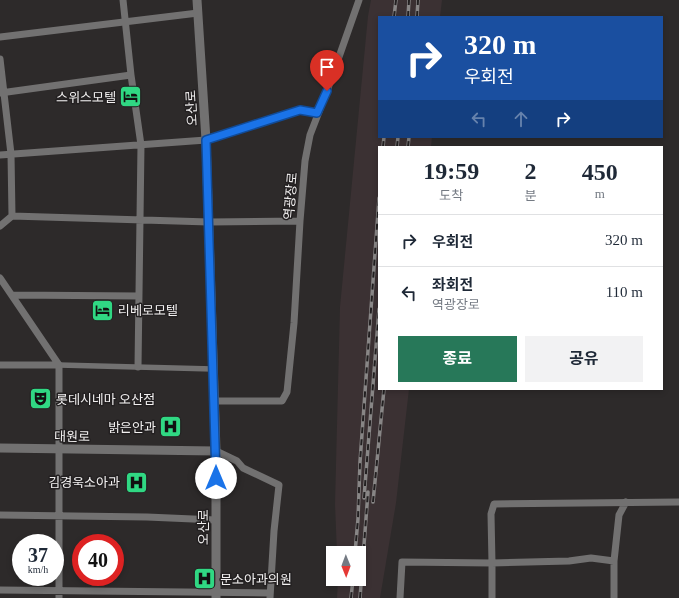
<!DOCTYPE html>
<html lang="ko">
<meta charset="utf-8">
<style>
body{margin:0;font-family:"Times New Roman","Noto Sans KR",serif;background:#f2f2f3;color:#1f2937;height:100vh;display:flex;flex-direction:column;font-size:15px;white-space:nowrap}
*{box-sizing:border-box;margin:0}
p{font-size:13px;color:#747a83}
.icon{flex:none;width:22px;height:22px;fill:none;stroke:currentColor;stroke-width:2;stroke-linecap:round;stroke-linejoin:round}
.map{position:relative;flex:1;overflow:hidden}
.side{position:absolute;left:378px;top:146px;width:285px;height:244px;display:flex;flex-direction:column;background:#fff;border-radius:0px;box-shadow:0 2px 6px #0003}
.side>*{flex:none}
.banner{position:absolute;left:378px;top:16px;width:285px;height:122px;border-radius:0px;box-shadow:0 2px 6px #0003;background:#1a4fa0;color:#fff;overflow:hidden}
.needle{width:26px;rotate:179deg}
.fabs{position:absolute;left:326px;top:546px;display:grid;gap:8px}
.fabs a{display:grid;place-items:center;width:40px;height:40px;border-radius:0px;background:#fff;box-shadow:0 2px 6px #0003;font-size:20px}
.speed{position:absolute;left:12px;top:534px;display:flex;gap:8px;font-size:20px;font-weight:700;text-align:center}
.speed>*{display:grid;place-content:center;width:52px;height:52px;border-radius:50%;background:#fff;box-shadow:0 2px 6px #0003;line-height:1}
.speed small{font-size:10px;font-weight:400}
.speed .limit{border:6px solid #d22;background:#fff;color:#111}
.pin{position:absolute;display:grid;place-items:center;width:34px;height:34px;color:#fff;margin:-41px -17px;border-radius:50% 50% 50% 0;rotate:-45deg;box-shadow:0 0 4px #0007}
.pin .icon{rotate:45deg}
.me{position:absolute;width:44px;margin:-22px;rotate:0deg;stroke-linejoin:round;filter:drop-shadow(0 0 3px #0008)}
.turn{display:flex;align-items:center;gap:14px;height:84px;padding:0 20px;font-size:18px}
.turn .icon{width:52px;height:52px;stroke-width:2.5}
.turn b{display:block;font-size:28px;line-height:34px}
.lanes{display:flex;align-items:center;height:38px;padding:0 20px;background:#0003;justify-content:center;gap:20px;direction:ltr}
.lanes .off{opacity:.35}
.eta{display:flex;justify-content:space-evenly;align-items:center;height:68px;text-align:center}
.eta b{font-size:24px;font-weight:700;line-height:28px}
.button{display:flex;gap:8px;margin-top:auto;padding:8px 20px}
.button a{flex:1;height:46px;border-radius:0px;background:#277859;color:#fff;font-size:16px;font-weight:700;line-height:46px;text-align:center}
.button a+a{background:#f2f2f3;color:#1f2937}
ul{padding:0;list-style:none}
li{display:flex;align-items:center;gap:12px;height:52px;padding:0 20px;border-top:1px solid #e0e1e3}
li div{flex:1}
li b{display:block;font-size:15px}
li em{font-style:normal}
.map>svg:first-child{display:block}
.built{fill:#3b3133}
.lines{fill:none;stroke-linecap:round;stroke-linejoin:round}
.pedestrian{stroke:#727171;stroke-width:5.5}
.minor{stroke:#727171;stroke-width:7}
.tertiary{stroke:#727171;stroke-width:9}
.rail-casing{stroke:#888686;stroke-width:3.5}
.rail{stroke:#232021;stroke-width:2;stroke-dasharray:6;stroke-linecap:butt}
.route-casing{stroke:#114b97;stroke-width:10}
.route{stroke:#1a73e8;stroke-width:7}
.labels{text-anchor:middle;stroke-width:3;stroke-linejoin:round;paint-order:stroke}
.poi-label{font-size:13px;fill:#f2f0f0;stroke:#232021;text-anchor:end}
.street-label{font-size:13px;fill:#f2f0f0;stroke:#232021}
</style>
<div class="map">
<svg width="679" height="598" viewBox="0 0 679 598">
<rect width="100%" height="100%" fill="#2d2a2a"/>
<!-- built -->
<path class="built" d="M371,0h71l-2,17h-61v120h53l-1,10h-52v242h30l-13,114 -16,95h-43l1,-19h21v-26h-22l-2,-49 5,-197 28,-291z"/>
<g class="lines">
<!-- pedestrian -->
<path class="pedestrian" d="M59,365l154,4"/>
<!-- minor -->
<path class="minor" d="M123,0l8,75
M0,37l198,-24
M0,59l11,95 1,62
M0,93l131,-18 10,70 -3,222
M0,155l206,-15 94,-30 17,3
M0,226l12,-10 197,6 91,-1
M0,278l59,87v233
M12,295l127,1
M0,365h59
M214,401h68l5,-9 7,-69 6,-102 5,-60 5,-26 17,-44 32,-91
M216,451l21,10 6,7 36,17 -5,46 -4,67
M0,515l147,2 69,3
M614,561l-23,-3 -22,3 -77,2 -1,-49 3,-10 185,-2
M0,590l270,3
M400,598l2,-36 90,1v35
M614,598v-37l5,-46 7,-13"/>
<!-- tertiary -->
<path class="tertiary" d="M197,0l9,140 10,311v147
M0,448l216,3"/>
<defs>
<path id="rail" d="M394,17l2,-17
M408,17l1,-17
M417,17l1,-17
M383,147l1,-10
M397,147l1,-10
M408,147l1,-10
M364,498l15,-189
M373,502l11,-113
M355,553l3,-34 2,-57 19,-264
M351,598l2,-19
M360,598l8,-106"/>
</defs>
<!-- rail casing -->
<use href="#rail" class="rail-casing"/>
<!-- rail -->
<use href="#rail" class="rail"/>
</g>
<g class="lines">
<defs>
<path id="route" d="M216,478l-10,-338 94,-30 17,3 10,-22"/>
</defs>
<!-- route casing -->
<use href="#route" class="route-casing"/>
<!-- route -->
<use href="#route" class="route"/>
</g>
<!-- icons -->
<defs>
<symbol id="hotel-square" viewBox="-11 -11 22 22"><rect x="-9" y="-9" width="18" height="18" rx="4" fill="#30d883" stroke="#232021"/><path d="M-6-4.5h1.5V1H6V5H4.5V3h-9V5H-6ZM-4 0a1.8 1.8 0 1 1 3.6 0ZM.5 0V-2.5h3Q6-2.5 6 0Z" fill="#111"/></symbol>
<symbol id="theatre-square" viewBox="-11 -11 22 22"><rect x="-9" y="-9" width="18" height="18" rx="4" fill="#30d883" stroke="#232021"/><path d="M-5-5.5Q0-4 5-5.5V0Q5 5 0 6Q-5 5-5 0ZM-3.3-2.5H-1v1.5H-3.3ZM1-2.5H3.3v1.5H1ZM-2.8 1Q0 5.5 2.8 1Z" fill="#111"/></symbol>
<symbol id="hospital-square" viewBox="-11 -11 22 22"><rect x="-9" y="-9" width="18" height="18" rx="4" fill="#30d883" stroke="#232021"/><path d="M-5-5h3v3.5h4V-5h3V5h-3V1.5h-4V5h-3Z" fill="#111"/></symbol>
</defs>
<g fill-rule="evenodd">
<use href="#hotel-square" x="118" y="84" width="25" height="25"/>
<use href="#hotel-square" x="90" y="298" width="25" height="25"/>
<use href="#theatre-square" x="28" y="386" width="25" height="25"/>
<use href="#hospital-square" x="158" y="414" width="25" height="25"/>
<use href="#hospital-square" x="124" y="470" width="25" height="25"/>
<use href="#hospital-square" x="192" y="566" width="25" height="25"/>
</g>
<g class="labels">
<!-- poi labels -->
<g class="poi-label">
<text x="116" y="102">스위스모텔</text>
<text x="118" y="315" text-anchor="start">리베로모텔</text>
<text x="56" y="404" text-anchor="start">롯데시네마 오산점</text>
<text x="156" y="432">밝은안과</text>
<text x="120" y="487">김경욱소아과</text>
<text x="220" y="584" text-anchor="start">문소아과의원</text>
</g>
<!-- street labels -->
<g class="street-label">
<text transform="translate(191 108) rotate(-93)" y="5">오산로</text>
<text transform="translate(290 196) rotate(-85)" y="5">역광장로</text>
<text transform="translate(72 436) rotate(1)" y="5">대원로</text>
<text transform="translate(203 527) rotate(-90)" y="5">오산로</text>
</g>
</g>
</svg>
<div class="fabs">
<a><svg class="needle" viewBox="-14 -14 28 28"><path d="M0-13l5 13h-10z" fill="#e53935"/><path d="M0 13l5-13h-10z" fill="#747a83"/></svg></a>
</div>
<div class="speed"><div>37<small>km/h</small></div><div class="limit">40</div></div>
<div class="pin" style="left:327px;top:91px;background:#d93025"><svg class="icon" aria-label="arrive" viewBox="0 0 24 24"><path d="M6 21V4h12l-3 4 3 4H6"/></svg></div>
<svg class="me" style="left:216px;top:478px" viewBox="-20 -20 40 40"><circle r="19" fill="#fff"/><path d="M0-13L10 11 0 6-10 11z" fill="#1a73e8"/></svg>
<div class="banner">
<div class="turn"><svg class="icon" aria-label="right" viewBox="0 0 24 24"><path d="M7 20v-9h11M14 6l5 5-5 5"/></svg><div><b>320 m</b>우회전</div></div>
<div class="lanes"><svg class="icon off" aria-label="left" viewBox="0 0 24 24"><path d="M17 20v-9H6M10 6l-5 5 5 5"/></svg><svg class="icon off" aria-label="ahead" viewBox="0 0 24 24"><path d="M12 20V5M6 11l6-6 6 6"/></svg><svg class="icon" aria-label="right" viewBox="0 0 24 24"><path d="M7 20v-9h11M14 6l5 5-5 5"/></svg></div>
</div>
<section class="side">
<div class="eta">
<div><b>19:59</b><p>도착</p></div>
<div><b>2</b><p>분</p></div>
<div><b>450</b><p>m</p></div>
</div>
<ul>
<li><svg class="icon" aria-label="right" viewBox="0 0 24 24"><path d="M7 20v-9h11M14 6l5 5-5 5"/></svg><div><b>우회전</b></div><em>320 m</em></li>
<li><svg class="icon" aria-label="left" viewBox="0 0 24 24"><path d="M17 20v-9H6M10 6l-5 5 5 5"/></svg><div><b>좌회전</b><p>역광장로</p></div><em>110 m</em></li>
</ul>
<div class="button"><a>종료</a><a>공유</a></div>
</section>
</div>
